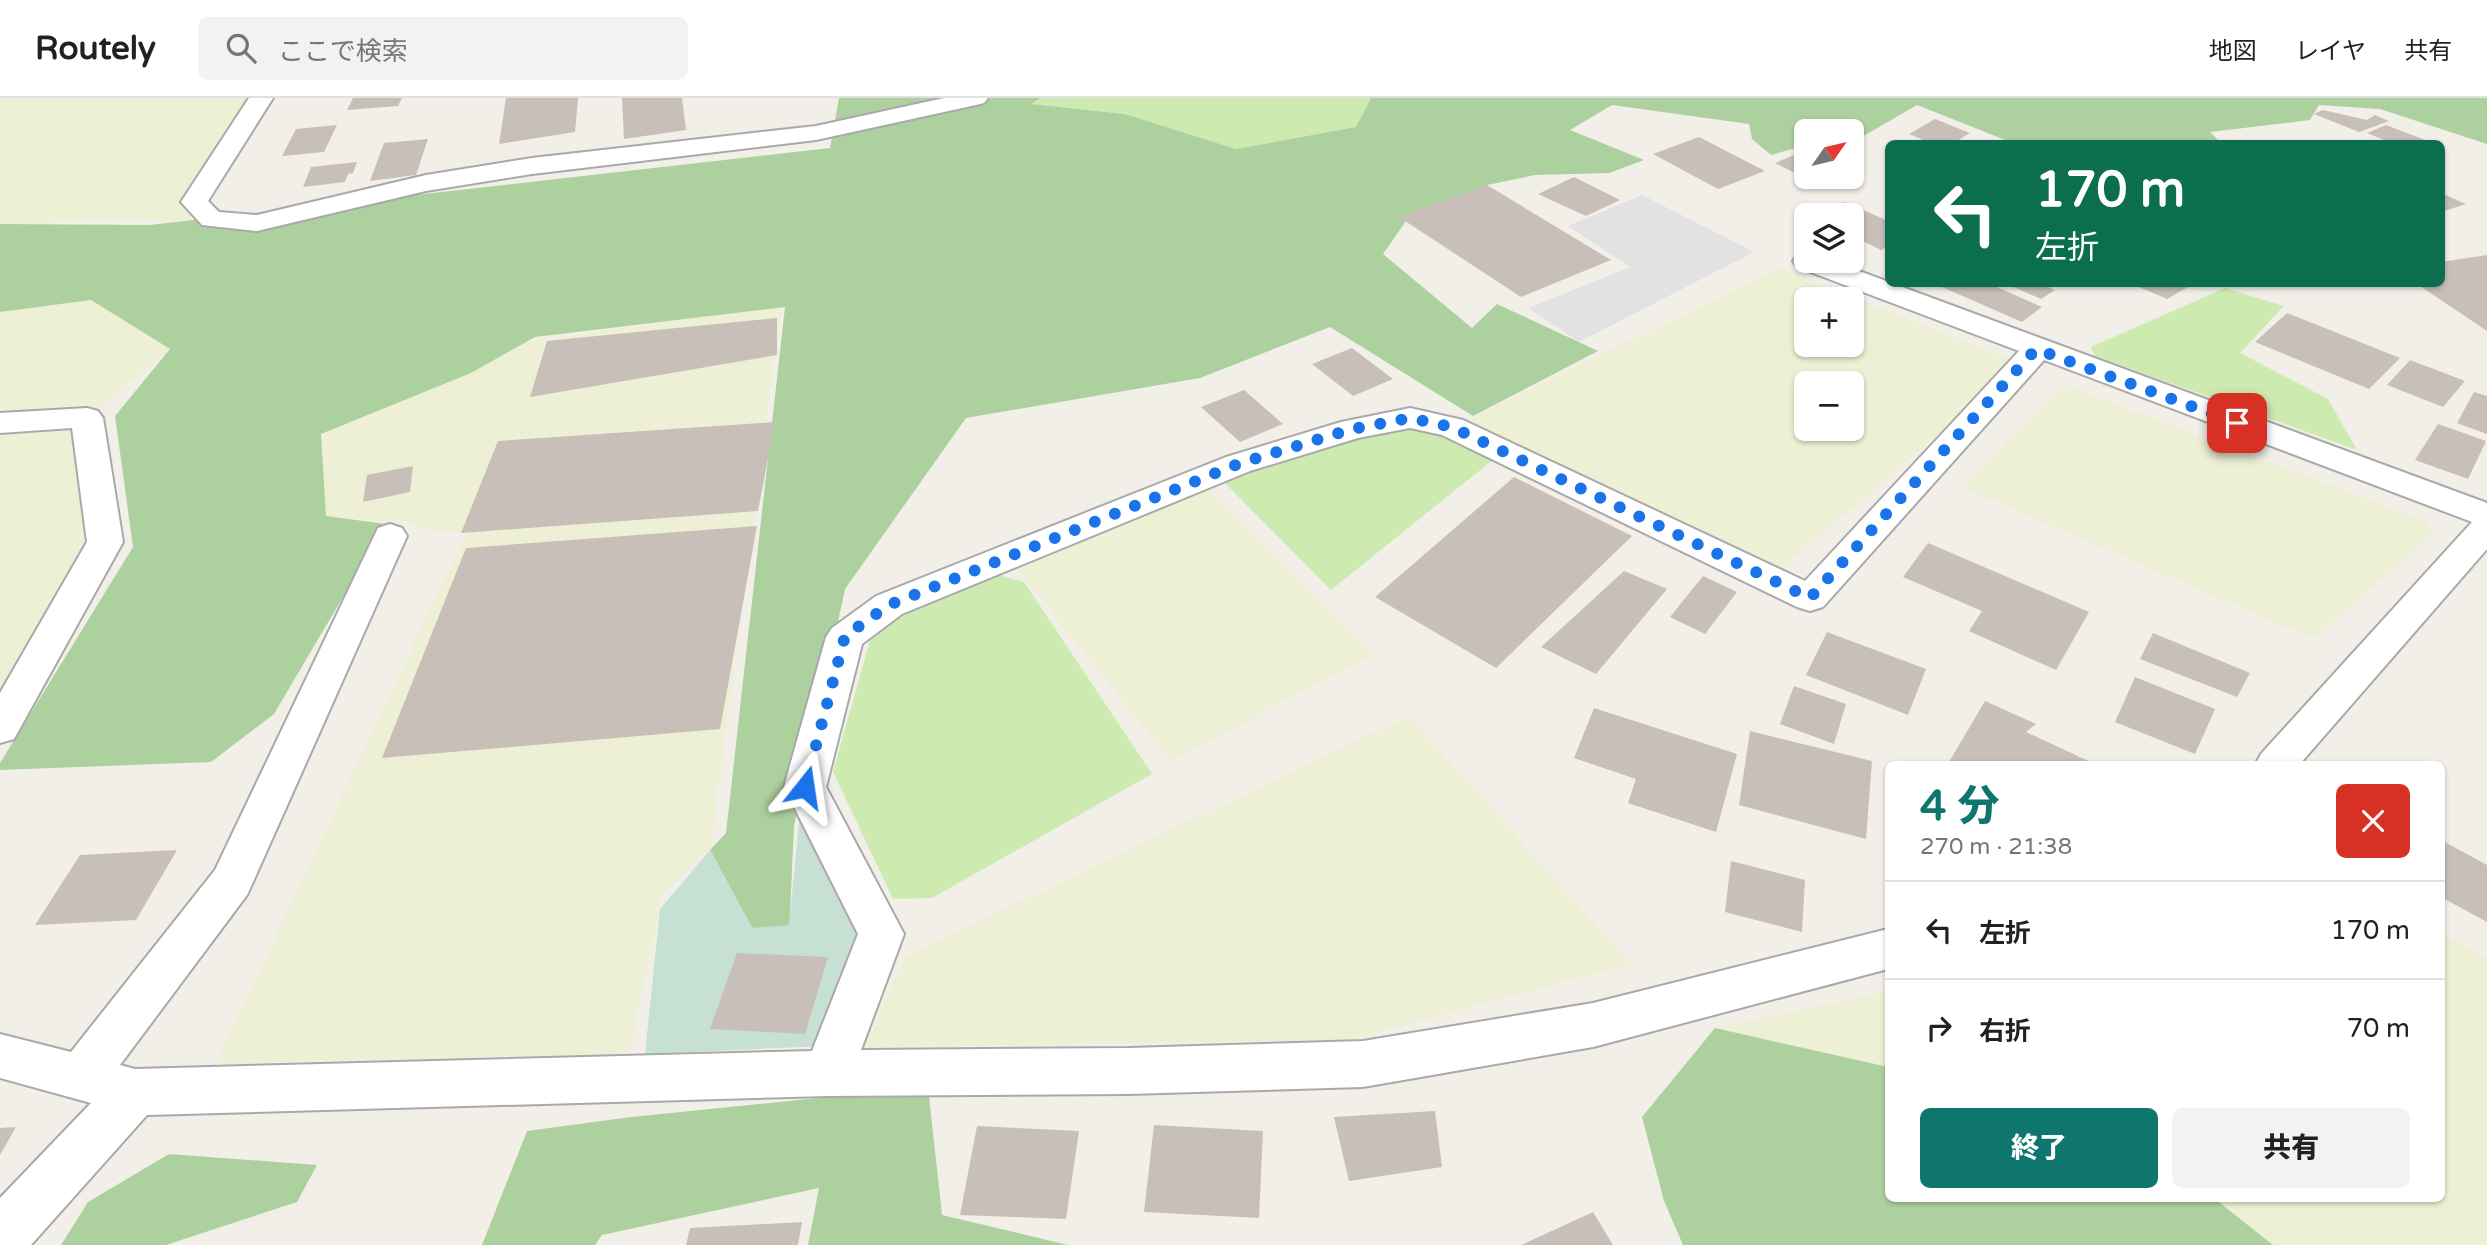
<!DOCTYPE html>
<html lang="ja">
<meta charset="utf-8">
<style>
body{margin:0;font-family:"Varela Round","Noto Sans JP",sans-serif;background:#f2f2f2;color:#202124;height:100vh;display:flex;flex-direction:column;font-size:26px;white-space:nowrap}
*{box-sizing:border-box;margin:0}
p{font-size:23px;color:#757577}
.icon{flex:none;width:38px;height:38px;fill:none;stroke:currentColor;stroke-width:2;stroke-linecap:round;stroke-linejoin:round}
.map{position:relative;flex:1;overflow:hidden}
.details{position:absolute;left:1885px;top:663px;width:560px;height:441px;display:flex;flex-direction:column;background:#fff;border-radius:10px;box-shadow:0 2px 5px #0004}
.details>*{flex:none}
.banner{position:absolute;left:1885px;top:42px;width:560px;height:147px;border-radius:10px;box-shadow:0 2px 5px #0004;background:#0b6e4f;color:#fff;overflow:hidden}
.needle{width:46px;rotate:56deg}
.tools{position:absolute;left:1794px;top:21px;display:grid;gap:14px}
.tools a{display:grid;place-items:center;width:70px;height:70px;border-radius:10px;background:#fff;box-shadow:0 2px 5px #0004;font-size:35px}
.pin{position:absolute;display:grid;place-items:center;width:60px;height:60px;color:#fff;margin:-30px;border-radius:14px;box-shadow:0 4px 10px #0006}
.me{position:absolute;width:77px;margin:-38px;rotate:15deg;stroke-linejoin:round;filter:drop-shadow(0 0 5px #0008)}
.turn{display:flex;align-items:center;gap:24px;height:147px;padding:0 35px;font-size:32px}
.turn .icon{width:91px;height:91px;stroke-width:2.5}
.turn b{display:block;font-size:49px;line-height:60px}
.round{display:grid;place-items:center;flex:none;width:74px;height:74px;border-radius:10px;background:#f2f2f2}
.summary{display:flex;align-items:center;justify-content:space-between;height:119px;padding:0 35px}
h1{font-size:42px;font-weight:800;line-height:52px;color:#0f766e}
.primary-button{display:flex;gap:14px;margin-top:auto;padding:14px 35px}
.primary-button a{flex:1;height:80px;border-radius:10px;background:#0f766e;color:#fff;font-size:28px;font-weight:800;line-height:80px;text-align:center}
.primary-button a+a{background:#f2f2f2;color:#202124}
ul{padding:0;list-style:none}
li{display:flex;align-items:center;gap:21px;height:98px;padding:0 35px;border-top:2px solid #e0e0e0}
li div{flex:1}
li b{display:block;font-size:26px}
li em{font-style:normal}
header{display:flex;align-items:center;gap:42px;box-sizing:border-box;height:98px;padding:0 35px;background:#fff;border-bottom:2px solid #e0e0e0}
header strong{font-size:33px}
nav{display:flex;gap:38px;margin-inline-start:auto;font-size:24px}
.search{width:490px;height:63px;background:#f2f2f2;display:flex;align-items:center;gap:18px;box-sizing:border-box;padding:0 24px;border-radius:10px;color:#757577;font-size:26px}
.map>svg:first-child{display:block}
.farmland{fill:#eef0d5;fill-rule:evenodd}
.grass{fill:#cdebb0}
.forest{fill:#add19e}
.wetland{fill:#c6e0d4}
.parking{fill:#e2e2e2}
.building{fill:#c7bfb8}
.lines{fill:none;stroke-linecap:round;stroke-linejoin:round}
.street-casing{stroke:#a9a9a9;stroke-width:4}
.street{fill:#fff;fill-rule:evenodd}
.route{stroke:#1a73e8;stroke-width:12;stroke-dasharray:0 21.6}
</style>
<header>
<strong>Routely</strong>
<div class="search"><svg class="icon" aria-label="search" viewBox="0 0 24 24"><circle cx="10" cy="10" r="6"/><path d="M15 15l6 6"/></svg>ここで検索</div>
<nav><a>地図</a><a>レイヤ</a><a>共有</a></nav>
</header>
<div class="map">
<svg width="2487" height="1147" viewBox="0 0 2487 1147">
<rect width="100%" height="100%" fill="#f2efe9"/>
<!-- farmland -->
<path class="farmland" d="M0,0h259l-72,122 -187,3z
M1780,170l242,96 -253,215 -317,-152zM1806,201h46v46h-46zM1806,285h46v46h-46z
M91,202l79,49 -83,69 18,124 -105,164v-394z
M782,207l-72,545 -47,44 -34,160 -413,9 250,-530 -47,-4 -10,-7 -83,-5 -13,-78 213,-97z
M2063,286l365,138 6,12 -121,105 -351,-152z
M1206,390l167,167 -202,106 -160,-199z
M1409,618l222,248 -283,76 -482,7 38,-90z
M2441,834l46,27v286h-216l-57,-46h227z
M1888,892v79l-173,-41 165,-35z"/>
<!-- grass -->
<path class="grass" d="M1040,0h331l-15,29 -120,22 -111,-35 -95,-10z
M2225,190l59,18 -44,47 88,46 29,51 -262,-94 -4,-9z
M1452,329l42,32 -163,131 -116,-117 137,-44z
M994,476l30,8 128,192 -220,124 -39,1 -60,-127 39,-139 57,-31z"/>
<!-- forest -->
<path class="forest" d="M839,0h201l-9,6 94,10 111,35 120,-22 15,-29h1116v46l-107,-35 -61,-4 -9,15 -100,12 11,11h-208l-96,-38 -55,32 -10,2v-8h-46v14l-35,10 -19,-16 -3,-15 -137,-19 -42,25 74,30 -35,13 -74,2 -48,10 -76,29 -28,40 89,74 25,-24 101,47 -125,65 -143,-89 -130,51 -234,40 -121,171 -51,237 -5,109 -37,-7 -42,-78 16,-17 59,-526 -250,30 -64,36 -150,61 5,82 60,8 -112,190 -63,48 -211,8v-7l133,-216 -18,-131 55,-67 -79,-49 -91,12v-88l149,1 681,-77z
M1715,930l173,39v132h327l58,46h-590l-19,-44 -22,-84z
M928,989l14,128 126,30h-260l11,-57 -217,47 -7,10h-113l45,-114 104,-14z
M169,1056l148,11 -20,37 -131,43h-105l27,-43z"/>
<!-- wetland -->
<path class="wetland" d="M803,683l61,164 -40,101 -179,8 15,-145 50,-59 42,78 37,-3z"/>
<!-- parking -->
<path class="parking" d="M1642,97l112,57 -175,90 -50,-34 101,-41 -62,-41z"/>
<!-- building -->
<path class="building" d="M353,0h49l-4,8 -51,4z
M506,0h72l-3,34 -76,12z
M622,0h60l4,32 -62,9z
M2323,12l44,10 8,-5 14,6 -30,11 -45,-18z
M1935,21l35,14 -18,11h-19l-24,-10z
M337,27l-13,27 -42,4 14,-27z
M2386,27l47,18v1h-39l-27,-11z
M1699,39l66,34 -47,18 -65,-35z
M428,41l-12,36 -46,6 14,-38z
M1806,52v18l-11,5 -20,-10z
M357,64l-4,11 -5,1 -3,8 -42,5 8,-20z
M1574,79l46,23 -34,16 -48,-22z
M1487,87l124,75 -90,37 -122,-80z
M2441,95l25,11 -25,8z
M1845,104l43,19v25l-7,4 -29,-14v-21h-31z
M2487,157v76l-70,-47h24v-22z
M1935,186h55l52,23 -20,15z
M2007,186h34l14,6 -14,9z
M2132,186h61l-26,15z
M2287,215l113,45 -31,31 -114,-47z
M777,220v37l-247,42 17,-56z
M1352,250l41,31 -40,17 -41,-32z
M2410,262l55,21 -22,26 -56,-22z
M1244,292l39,34 -43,18 -39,-35z
M2474,294l13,4v38l-30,-11z
M775,324l-17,89 -297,22 37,-92z
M2438,326l48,17 -18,38 -53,-19z
M413,368l-3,26 -47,10 4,-27z
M1514,379l118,59 -136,132 -121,-71z
M757,428l-37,203 -338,29 84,-210z
M1928,445l161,69 -33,58 -87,-39 13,-20 -79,-34z
M1624,473l43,18 -71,85 -55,-27z
M1703,478l34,16 -32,42 -35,-17z
M1827,534l99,37 -18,46 -102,-40z
M2153,535l97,40 -13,24 -97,-38z
M2135,579l80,32 -20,45 -80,-32z
M1794,588l52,18 -12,40 -54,-20z
M1985,603l51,23 -10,8 71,33h-142l-6,-3z
M1594,610l143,46 -21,78 -88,-29 8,-24 -62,-21z
M1750,633l122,30 -6,78 -127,-34z
M2441,742l46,25v57l-46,-25z
M177,752l-41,70 -101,5 45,-70z
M1731,763l74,19 -3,52 -77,-20z
M737,855l91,4 -23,77 -95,-5z
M1435,1013l7,56 -93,14 -15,-64z
M1154,1027l109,6 -4,87 -115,-6z
M977,1028l102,5 -13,88 -106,-4z
M16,1029l-16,28v-27z
M1593,1114l20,33h-92z
M802,1124l-4,23h-112l4,-17z"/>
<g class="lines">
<defs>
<path id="street" d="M249,0h24l-65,103 11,11 38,3 169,-40 106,-17 284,-32 128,-28h44l-4,5 -8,2 -160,35 -284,34 -106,17 -169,40 -55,-6 -21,-23z
M1806,155v8h26l655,242v46l-188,216h-44l6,-11 211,-232 -428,-162 -221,247 -13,4 -13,-4 -355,-172 -32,-7 -52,10 -108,33 -348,143 -40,30 -36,143 78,147 -43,116 268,-2 234,-7 230,-38 295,-74v40l-295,78 -230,40 -234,7 -301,2 -681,19 -116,130h-31v-47l91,-95 -91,-25v-44l71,18 144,-182 163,-342 12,-4 12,4 5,8 -154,346 -6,13 -127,170 15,4 677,-18 46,-117 -74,-147 42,-150 6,-9 44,-32 350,-139 115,-35 69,-14 53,12 342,161 214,-230 -222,-84 -4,-6 4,-6z
M87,310l11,3 5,7 20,124 -109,197 -14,4v-50l87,-151 -15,-114 -72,5v-20z"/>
</defs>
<!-- street casing -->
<use href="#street" class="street-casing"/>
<!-- street -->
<use href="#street" class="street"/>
</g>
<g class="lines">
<!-- route -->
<path class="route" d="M805,689l40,-151 44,-31 349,-141 114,-35 58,-11 42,9 358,171 226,-249 201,74"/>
</g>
</svg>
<div class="tools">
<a><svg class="needle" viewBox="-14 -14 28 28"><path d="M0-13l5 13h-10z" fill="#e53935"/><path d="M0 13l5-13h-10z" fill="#757577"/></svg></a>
<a><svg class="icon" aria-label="layers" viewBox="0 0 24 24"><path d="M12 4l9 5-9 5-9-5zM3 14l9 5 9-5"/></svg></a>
<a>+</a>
<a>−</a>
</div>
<div class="pin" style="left:2237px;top:325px;background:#d93025"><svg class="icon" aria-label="arrive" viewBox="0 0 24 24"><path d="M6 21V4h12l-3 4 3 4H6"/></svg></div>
<svg class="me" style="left:805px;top:689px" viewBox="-20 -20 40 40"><path d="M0-17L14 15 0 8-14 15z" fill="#1a73e8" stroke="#fff" stroke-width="4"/></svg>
<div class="banner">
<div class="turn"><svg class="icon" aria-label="left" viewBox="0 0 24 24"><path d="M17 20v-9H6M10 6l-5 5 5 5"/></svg><div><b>170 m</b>左折</div></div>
</div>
<section class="details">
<div class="summary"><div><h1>4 分</h1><p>270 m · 21:38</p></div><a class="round" style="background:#d93025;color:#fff"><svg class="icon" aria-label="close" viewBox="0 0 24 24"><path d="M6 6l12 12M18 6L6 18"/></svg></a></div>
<ul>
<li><svg class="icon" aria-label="left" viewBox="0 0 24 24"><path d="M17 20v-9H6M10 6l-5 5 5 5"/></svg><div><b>左折</b></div><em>170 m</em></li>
<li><svg class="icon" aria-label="right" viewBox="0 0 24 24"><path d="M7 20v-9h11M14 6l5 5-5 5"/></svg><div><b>右折</b></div><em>70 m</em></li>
</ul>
<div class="primary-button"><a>終了</a><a>共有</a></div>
</section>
</div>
